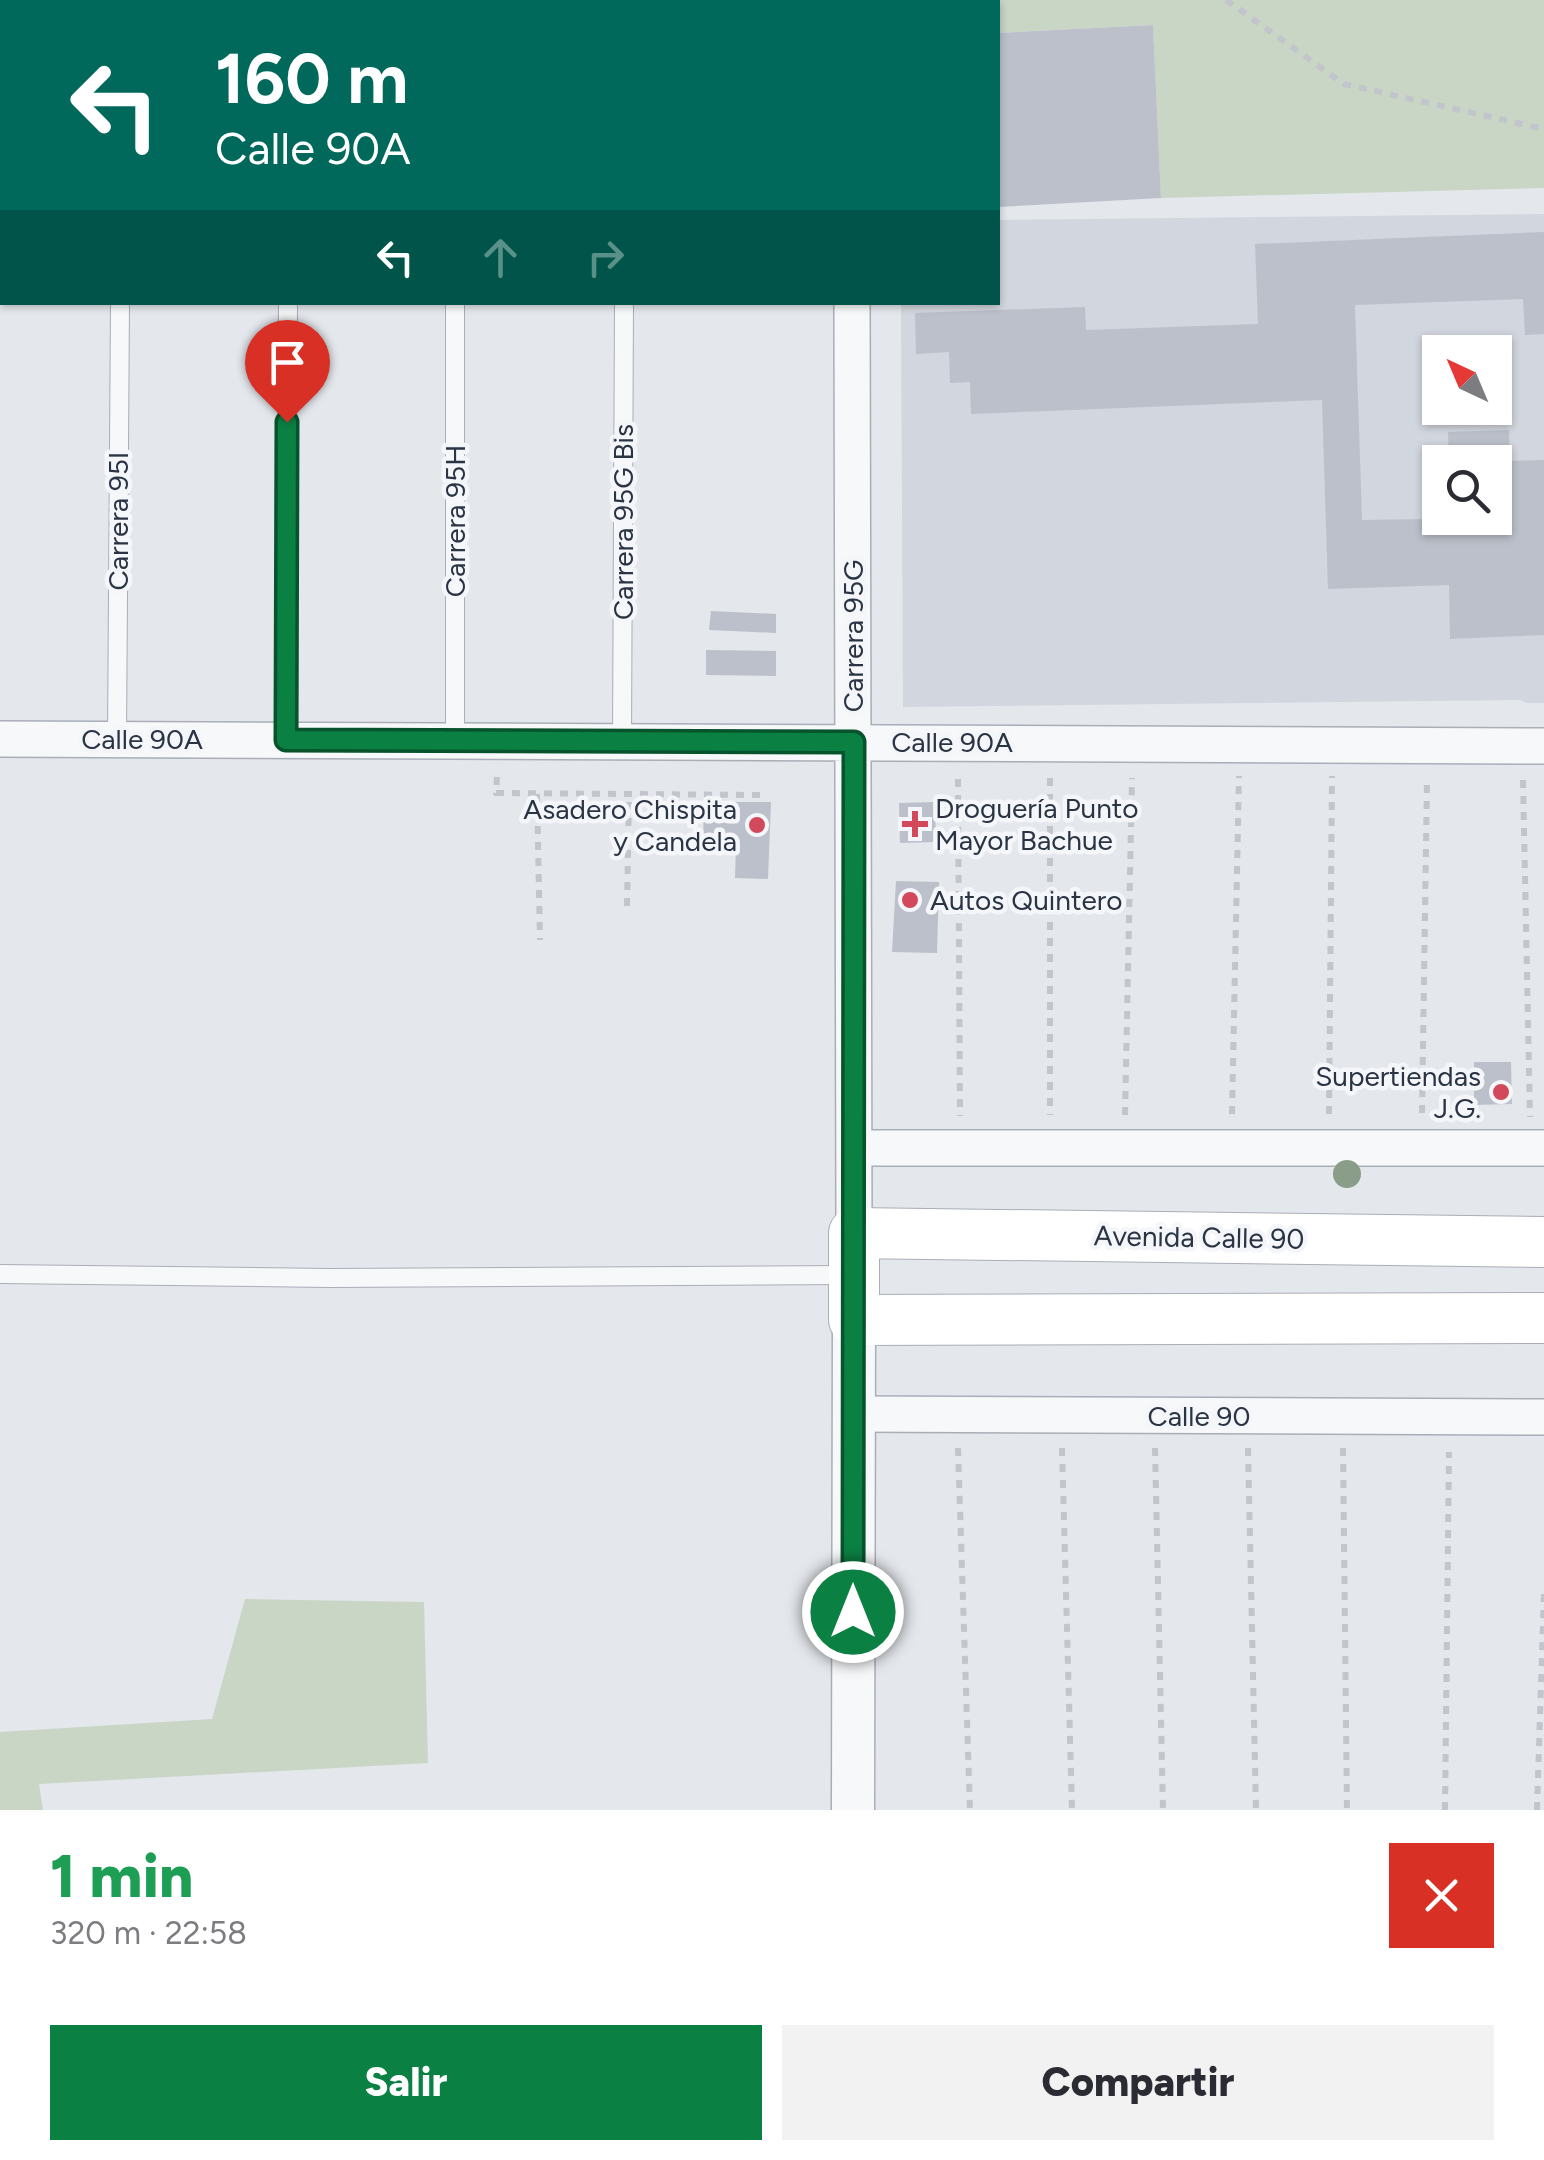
<!DOCTYPE html>
<html lang="es">
<meta charset="utf-8">
<style>
body{margin:0;font-family:Figtree,sans-serif;background:#f2f2f3;color:#2b2b33;height:100vh;display:flex;flex-direction:column;font-size:38px;white-space:nowrap}
*{box-sizing:border-box;margin:0}
p{font-size:32px;color:#7c7c81}
.icon{flex:none;width:55px;height:55px;fill:none;stroke:currentColor;stroke-width:2;stroke-linecap:round;stroke-linejoin:round}
.map{position:relative;height:1810px;overflow:hidden}
.side{display:flex;flex-direction:column;background:#fff;flex:1}
.side>*{flex:none}
.hud{position:absolute;left:0px;top:0px;width:1000px;height:305px;box-shadow:0 2px 8px #0004;background:#00695c;color:#fff;overflow:hidden}
.needle{width:65px;rotate:316deg}
.fabs{position:absolute;left:1422px;top:335px;display:grid;gap:20px}
.fabs a{display:grid;place-items:center;width:90px;height:90px;border-radius:0px;background:#fff;box-shadow:0 2px 8px #0004;font-size:50px}
.pin{position:absolute;display:grid;place-items:center;width:85px;height:85px;color:#fff;margin:-102px -42px;border-radius:50% 50% 50% 0;rotate:-45deg;box-shadow:0 0 10px #0007}
.pin .icon{rotate:45deg}
.me{position:absolute;width:110px;margin:-55px;rotate:0deg;stroke-linejoin:round;filter:drop-shadow(0 0 8px #0008)}
.turn{display:flex;align-items:center;gap:35px;height:210px;padding:0 50px;font-size:45px}
.turn .icon{width:130px;height:130px;stroke-width:2.5}
.turn b{display:block;font-size:70px;line-height:85px}
.lanes{display:flex;align-items:center;height:95px;padding:0 50px;background:#0003;justify-content:center;gap:50px;direction:ltr}
.lanes .off{opacity:.35}
.round{display:grid;place-items:center;flex:none;width:105px;height:105px;border-radius:0px;background:#f2f2f3}
.overview{display:flex;align-items:center;justify-content:space-between;height:170px;padding:0 50px}
h1{font-size:60px;font-weight:800;line-height:75px;color:#1e9e55}
.cta{display:flex;gap:20px;margin-top:auto;padding:20px 50px}
.cta a{flex:1;height:115px;border-radius:0px;background:#0b8043;color:#fff;font-size:40px;font-weight:800;line-height:115px;text-align:center}
.cta a+a{background:#f2f2f3;color:#2b2b33}
.map>svg:first-child{display:block}
.built{fill:#d2d6de;fill-rule:evenodd}
.green{fill:#c9d6c5}
.building{fill:#bbc0ca}
.lines{fill:none;stroke-linecap:round;stroke-linejoin:round}
.service-casing{stroke:#a9aeb7;stroke-width:20}
.minor-casing{stroke:#a9aeb7;stroke-width:38}
.tertiary-casing{stroke:#a9aeb7;stroke-width:45}
.secondary-casing{stroke:#a9aeb7;stroke-width:52}
.path{stroke:#c2c5cb;stroke-width:6;stroke-dasharray:8 8;stroke-linecap:butt}
.service{stroke:#f7f8fa;stroke-width:18}
.minor{stroke:#f7f8fa;stroke-width:35}
.tertiary{stroke:#f7f8fa;stroke-width:42}
.secondary{stroke:#fff;stroke-width:50}
.tree{fill:#899d89}
.route-casing{stroke:#07532c;stroke-width:25}
.route{stroke:#0b8043;stroke-width:18}
.poi-dot{fill:#d1495b;stroke:#f4f6f9;stroke-width:4}
.labels{text-anchor:middle;stroke-width:9;stroke-linejoin:round;paint-order:stroke}
.street-label{font-size:28px;fill:#2b3445;stroke:#f4f6f9}
.poi-label{font-size:28px;fill:#2b3445;stroke:#f4f6f9;text-anchor:start}
</style>
<div class="map">
<svg width="1544" height="1810" viewBox="0 0 1544 1810">
<rect width="100%" height="100%" fill="#e4e7ec"/>
<!-- built -->
<path class="built" d="M1544,214v489h-17l-7,-3 -617,7 -2,-404 97,-1v-82zM1440,352h55v56h-55zM1440,462h55v56h-55z"/>
<!-- green -->
<path class="green" d="M907,0h637v188l-383,10 -8,-173 -155,8v-31h-92z
M245,1599l179,3 4,161 -389,21 4,26h-43v-78l212,-13z"/>
<!-- building -->
<path class="building" d="M1153,25l8,173 -163,9v-174z
M1544,232v102l-19,1 -2,-36 -168,6 7,215 133,-2v-56h-46l-1,-30 61,-2 1,31 34,-1v175l-94,4 -1,-54 -121,4 -6,-189 -351,14 -1,-32 -20,1 -1,-31 -33,2 -1,-41 170,-6 1,23 172,-6 -3,-80z
M711,611l65,3v19l-67,-3z
M706,650l70,1v25l-70,-1z
M704,802h67l-3,77 -33,-1 1,-33h-33z
M935,802l1,40 -36,1 -1,-40z
M896,881l43,1 -2,71 -45,-1z
M1474,1062h37l1,42 -38,1z"/>
<g class="lines">
<defs>
<path id="service" d="M122,2v-2
M289,2v-2
M456,2v-2
M626,2v-2
M117,740l3,-438
M285,740l3,-438
M455,740v-438
M622,741l2,-439
M0,1274l329,4 520,-3"/>
<path id="minor" d="M852,0v2
M0,138h2
M852,302l2,931
M0,739l1544,7
M854,1148h690
M854,1414l690,3"/>
<path id="tertiary" d="M853,1810l1,-490"/>
<path id="secondary" d="M1544,1242l-690,-9v87l690,-2"/>
</defs>
<!-- service casing -->
<use href="#service" class="service-casing"/>
<!-- minor casing -->
<use href="#minor" class="minor-casing"/>
<!-- tertiary casing -->
<use href="#tertiary" class="tertiary-casing"/>
<!-- secondary casing -->
<use href="#secondary" class="secondary-casing"/>
<!-- path -->
<path class="path" d="M1226,0l118,84 200,45
M497,777l-1,16 264,2
M1050,778v337
M958,779l2,337
M1523,780l7,337
M537,794l3,146
M627,906l2,-111
M1422,1113l5,-333
M1232,1114l7,-338
M1329,1114l3,-338
M1125,1115l7,-337
M958,1448l12,362
M1062,1448l10,362
M1155,1448l8,362
M1248,1448l8,362
M1343,1448l4,362
M1445,1810l4,-358
M1537,1810l7,-218"/>
<!-- service -->
<use href="#service" class="service"/>
<!-- minor -->
<use href="#minor" class="minor"/>
<!-- tertiary -->
<use href="#tertiary" class="tertiary"/>
<!-- secondary -->
<use href="#secondary" class="secondary"/>
</g>
<!-- trees -->
<circle class="tree" cx="1347" cy="1174" r="14"/>
<g class="lines">
<defs>
<path id="route" d="M287,422l-1,318 568,2 -1,870"/>
</defs>
<!-- route casing -->
<use href="#route" class="route-casing"/>
<!-- route -->
<use href="#route" class="route"/>
</g>
<!-- markers -->
<g class="poi-dot">
<path d="M910 809h10v10h10v10h-10v10h-10v-10h-10v-10h10z"/>
<circle cx="757" cy="825" r="10"/>
<circle cx="910" cy="900" r="10"/>
<circle cx="1501" cy="1092" r="10"/>
</g>
<g class="labels">
<!-- street labels -->
<g class="street-label">
<text transform="translate(118 521) rotate(-90)" y="10">Carrera 95I</text>
<text transform="translate(455 521) rotate(-90)" y="10">Carrera 95H</text>
<text transform="translate(623 522) rotate(-90)" y="10">Carrera 95G Bis</text>
<text transform="translate(853 636) rotate(-90)" y="10">Carrera 95G</text>
<text x="142" y="749">Calle 90A</text>
<text x="952" y="752">Calle 90A</text>
<text transform="translate(1199 1237) rotate(1)" y="10">Avenida Calle 90</text>
<text x="1199" y="1426">Calle 90</text>
</g>
<!-- poi labels -->
<g class="poi-label">
<text x="935" y="818">Droguería Punto<tspan x="935" dy="32">Mayor Bachue</tspan></text>
<text x="737" y="819" text-anchor="end">Asadero Chispita<tspan x="737" dy="32">y Candela</tspan></text>
<text x="930" y="910">Autos Quintero</text>
<text x="1481" y="1086" text-anchor="end">Supertiendas<tspan x="1481" dy="32">J.G.</tspan></text>
</g>
</g>
</svg>
<div class="fabs">
<a><svg class="needle" viewBox="-14 -14 28 28"><path d="M0-13l5 13h-10z" fill="#e53935"/><path d="M0 13l5-13h-10z" fill="#7c7c81"/></svg></a>
<a><svg class="icon" aria-label="search" viewBox="0 0 24 24"><circle cx="10" cy="10" r="6"/><path d="M15 15l6 6"/></svg></a>
</div>
<div class="pin" style="left:287px;top:422px;background:#d93025"><svg class="icon" aria-label="arrive" viewBox="0 0 24 24"><path d="M6 21V4h12l-3 4 3 4H6"/></svg></div>
<svg class="me" style="left:853px;top:1612px" viewBox="-20 -20 40 40"><circle r="17" fill="#0b8043" stroke="#fff" stroke-width="3"/><path d="M0-11L8 9 0 5-8 9z" fill="#fff"/></svg>
<div class="hud">
<div class="turn"><svg class="icon" aria-label="left" viewBox="0 0 24 24"><path d="M17 20v-9H6M10 6l-5 5 5 5"/></svg><div><b>160 m</b>Calle 90A</div></div>
<div class="lanes"><svg class="icon" aria-label="left" viewBox="0 0 24 24"><path d="M17 20v-9H6M10 6l-5 5 5 5"/></svg><svg class="icon off" aria-label="ahead" viewBox="0 0 24 24"><path d="M12 20V5M6 11l6-6 6 6"/></svg><svg class="icon off" aria-label="right" viewBox="0 0 24 24"><path d="M7 20v-9h11M14 6l5 5-5 5"/></svg></div>
</div>
</div>
<section class="side">
<div class="overview"><div><h1>1 min</h1><p>320 m · 22:58</p></div><a class="round" style="background:#d93025;color:#fff"><svg class="icon" aria-label="close" viewBox="0 0 24 24"><path d="M6 6l12 12M18 6L6 18"/></svg></a></div>
<div class="cta"><a>Salir</a><a>Compartir</a></div>
</section>
